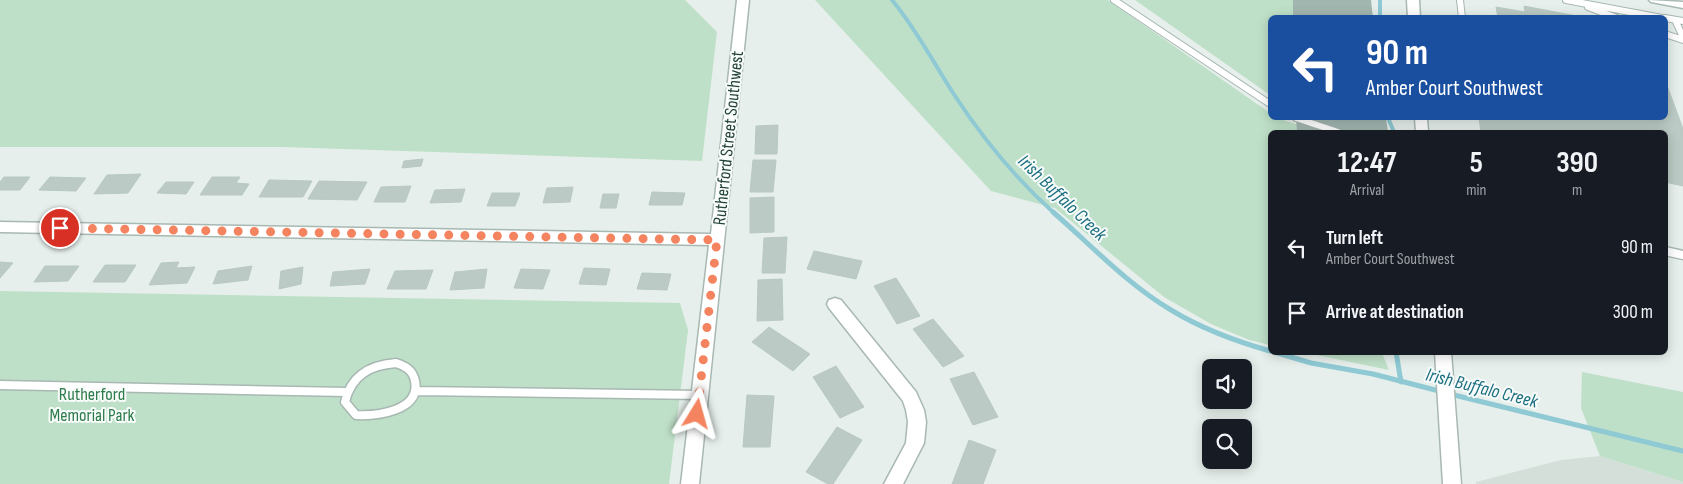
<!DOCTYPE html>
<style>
body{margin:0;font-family:"Sofia Sans Condensed",sans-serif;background:#20242c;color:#f1f3f6;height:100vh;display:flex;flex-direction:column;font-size:19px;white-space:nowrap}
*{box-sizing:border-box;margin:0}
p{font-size:16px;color:#9ea1a6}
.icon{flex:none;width:28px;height:28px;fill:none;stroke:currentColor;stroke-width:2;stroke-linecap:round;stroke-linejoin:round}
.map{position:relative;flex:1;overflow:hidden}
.sheet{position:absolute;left:1268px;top:130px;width:400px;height:225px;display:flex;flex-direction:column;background:#171b24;border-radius:8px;box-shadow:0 2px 12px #0003}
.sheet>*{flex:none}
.hud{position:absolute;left:1268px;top:15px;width:400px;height:105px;border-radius:8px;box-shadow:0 2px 12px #0003;background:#1a4fa0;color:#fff;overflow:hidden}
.tools{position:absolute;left:1202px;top:359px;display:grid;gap:10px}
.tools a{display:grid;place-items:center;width:50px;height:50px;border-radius:8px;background:#171b24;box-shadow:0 2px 12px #0003;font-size:25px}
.pin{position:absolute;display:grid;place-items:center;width:42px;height:42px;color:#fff;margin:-21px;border:2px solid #fff;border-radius:50%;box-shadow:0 1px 5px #0007}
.me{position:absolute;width:55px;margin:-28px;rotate:8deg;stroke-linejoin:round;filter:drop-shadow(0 0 4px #0008)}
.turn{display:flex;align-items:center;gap:18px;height:105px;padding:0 15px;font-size:22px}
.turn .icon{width:65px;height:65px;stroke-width:2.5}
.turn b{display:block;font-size:35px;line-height:42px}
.eta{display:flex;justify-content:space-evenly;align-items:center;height:85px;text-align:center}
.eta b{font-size:30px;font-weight:700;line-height:35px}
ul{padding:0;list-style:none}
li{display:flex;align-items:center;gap:15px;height:65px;padding:0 15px}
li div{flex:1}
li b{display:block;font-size:19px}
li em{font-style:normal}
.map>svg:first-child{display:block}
.built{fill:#d4dfda}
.green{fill:#bfe0c8}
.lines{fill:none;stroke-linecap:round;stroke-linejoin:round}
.stream-far1{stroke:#8ec9d4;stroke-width:4}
.stream{stroke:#8ec9d4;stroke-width:5}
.runway{fill:#a2b6b0;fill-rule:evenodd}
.building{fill:#bbcac4;stroke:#b8c9c2}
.service-far1-casing{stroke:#a8b8b2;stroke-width:8}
.service-casing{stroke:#a8b8b2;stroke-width:11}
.minor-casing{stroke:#a8b8b2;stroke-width:3}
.tertiary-casing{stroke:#a8b8b2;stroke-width:3}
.service-far1{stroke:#fff;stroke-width:6}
.service{stroke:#fff;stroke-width:8}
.minor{fill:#fff;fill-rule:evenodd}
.tertiary{fill:#fff;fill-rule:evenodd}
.route{stroke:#f4845f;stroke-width:9;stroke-dasharray:0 16.2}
.labels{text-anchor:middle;stroke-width:4;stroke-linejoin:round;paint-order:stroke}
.street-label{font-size:18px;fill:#24423a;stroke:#f7fbf9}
.park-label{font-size:18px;fill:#2d7a4b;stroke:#f7fbf9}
.water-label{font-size:19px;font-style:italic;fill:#1c6f80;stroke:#f7fbf9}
</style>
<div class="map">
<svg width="1683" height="484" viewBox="0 0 1683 484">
<rect width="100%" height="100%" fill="#e6efeb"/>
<!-- built -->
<path class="built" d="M1600,456l83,26v2h-207v-2l85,-22z"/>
<!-- green -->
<path class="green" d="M0,0h685l32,32 -15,129 -420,-14h-282z
M815,0h293l162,113v5h7l43,14h-50v213l-21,-5 -38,-16 -47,-27 -109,-89 -64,-17z
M1135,0h177l2,17 -44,1v77z
M0,291l680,12 8,27 -19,154h-669z
M1307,353h75l7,17z
M1582,372l101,20v90l-83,-26 -19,-48z"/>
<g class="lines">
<!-- stream-far1 -->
<path class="stream-far1" d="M892,0c25,30 42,64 63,96 29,44 60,82 99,117
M1380,0v18
M1388,118l6,14"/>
<!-- stream -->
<path class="stream" d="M1053,212c38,33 74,72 118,98 31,19 64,31 99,41
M1274,352l37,11 62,11 70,18
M1396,352l5,30
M1450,394l233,57"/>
<!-- runway -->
<path class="runway" d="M1293,0h78l2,18h-80z
M1296,118h90l2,14h-91z"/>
</g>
<!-- building -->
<path class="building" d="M1524,6l63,12h-89l-2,-11 29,5z
M1665,80l18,49v57l-18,-4v-50h-184l-2,-14h186z
M778,125l-1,29h-22l1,-28z
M423,159l-2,7 -19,2 2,-7z
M753,160h23l-3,32h-23z
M141,174l-13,19 -34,1 13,-19z
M4,177h26l-10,13h-20v-8z
M50,177l36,1 -10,13 -37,-1z
M212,177h28l-4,6 13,1 -7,11h-42z
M269,180l43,1 -9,16h-44z
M319,181l48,1 -10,18 -49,-1z
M166,182h28l-8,12 -29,-1z
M411,186l-6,16h-31l7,-15z
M573,187l-3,15 -27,1 4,-15z
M465,189l-4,13 -31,1 5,-13z
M652,192l33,1 -3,12h-33z
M492,193h28l-5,13h-28z
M603,194h16l-3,14h-16z
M774,197v35l-24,1v-35z
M787,237l-2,36h-23l2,-35z
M814,251l48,10 -6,18 -49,-10z
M0,262l13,1 -13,15z
M179,262l-3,6 19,-1 -8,16 -38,2 12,-22z
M105,265h31l-11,17h-32z
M45,266h34l-11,15 -34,1z
M252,266l-4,14 -35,4 5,-13z
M303,267l-2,17 -22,5 2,-18z
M584,268l26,1 -4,16 -27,-1z
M370,269l-5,15 -35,2 3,-14z
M487,269l-3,19 -34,2 5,-18z
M521,269l29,1 -7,19 -29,-1z
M433,270l-7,19h-39l8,-18z
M642,273l29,1 -4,16 -30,-1z
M896,278l24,38 -23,8 -23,-38z
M782,279l1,41 -26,1 1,-41z
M933,319l31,37 -21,11 -30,-38z
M769,327l41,27 -17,17 -41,-29z
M836,366l28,41 -24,11 -27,-41z
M974,372l24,45 -25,8 -23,-46z
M747,395l27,1 -4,51h-27z
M837,427l25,13 -29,44h-5l-22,-12z
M969,440l27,10 -13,34h-31z"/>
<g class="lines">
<defs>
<path id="service-far1" d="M1114,0l156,104
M1460,0l2,18
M1566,0l96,18
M1588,7l29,11
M1665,18l18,3
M1675,20l8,17
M1665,34l18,6
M1296,118l42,14"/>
<path id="service" d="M1665,251l18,4
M396,363c9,3 17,7 19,18 6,30 -38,35 -59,34l-11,-13c6,-27 25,-37 51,-39z
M0,385l346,7
M417,391l283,4"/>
<path id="minor" d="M737,0h12l-50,484h-18l28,-239 -709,-13v-10l711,12z
M1649,0l34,2v6l-32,-6z
M835,298l6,2 75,92 8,18 2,12 -2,21 -21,41h-19l22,-41 2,-21 -2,-12 -3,-9 -74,-93 -2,-4 2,-4z"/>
<path id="tertiary" d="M1407,0h12l1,18h-12z
M1415,118h12l1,14h-12z
M1435,352h16l10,132h-18z"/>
</defs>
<!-- service-far1 casing -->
<use href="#service-far1" class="service-far1-casing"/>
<!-- service casing -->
<use href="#service" class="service-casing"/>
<!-- minor casing -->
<use href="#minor" class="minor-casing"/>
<!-- tertiary casing -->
<use href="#tertiary" class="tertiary-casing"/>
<!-- service-far1 -->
<use href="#service-far1" class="service-far1"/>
<!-- service -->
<use href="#service" class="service"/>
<!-- minor -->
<use href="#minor" class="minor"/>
<!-- tertiary -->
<use href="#tertiary" class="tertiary"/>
</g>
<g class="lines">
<!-- route -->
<path class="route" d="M60,228l657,12 -20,174"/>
</g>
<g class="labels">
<!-- street labels -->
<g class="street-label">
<text transform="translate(728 138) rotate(-84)" y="6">Rutherford Street Southwest</text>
</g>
<!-- park labels -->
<g class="park-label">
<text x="92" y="400">Rutherford<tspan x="92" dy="21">Memorial Park</tspan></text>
</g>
<!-- water labels -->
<g class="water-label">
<text transform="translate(1063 197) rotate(44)" y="7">Irish Buffalo Creek</text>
<text transform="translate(1482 387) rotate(14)" y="7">Irish Buffalo Creek</text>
</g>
</g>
</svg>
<div class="tools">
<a><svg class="icon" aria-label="sound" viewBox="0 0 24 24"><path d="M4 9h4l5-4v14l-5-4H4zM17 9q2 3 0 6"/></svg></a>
<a><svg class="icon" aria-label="search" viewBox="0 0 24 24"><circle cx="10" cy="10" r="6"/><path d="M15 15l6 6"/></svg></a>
</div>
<div class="pin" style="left:60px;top:228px;background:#d93025"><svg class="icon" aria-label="arrive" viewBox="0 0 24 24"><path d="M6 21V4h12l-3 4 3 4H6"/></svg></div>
<svg class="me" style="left:697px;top:414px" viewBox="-20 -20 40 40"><path d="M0-17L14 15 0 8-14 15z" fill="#f4845f" stroke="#fff" stroke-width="4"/></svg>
<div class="hud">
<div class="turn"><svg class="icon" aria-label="left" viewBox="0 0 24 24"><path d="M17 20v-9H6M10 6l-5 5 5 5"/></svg><div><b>90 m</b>Amber Court Southwest</div></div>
</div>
<section class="sheet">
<div class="eta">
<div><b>12:47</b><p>Arrival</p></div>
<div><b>5</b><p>min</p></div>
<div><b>390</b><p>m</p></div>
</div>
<ul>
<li><svg class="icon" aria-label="left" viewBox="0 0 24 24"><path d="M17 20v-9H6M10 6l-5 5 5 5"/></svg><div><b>Turn left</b><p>Amber Court Southwest</p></div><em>90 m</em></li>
<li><svg class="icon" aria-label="arrive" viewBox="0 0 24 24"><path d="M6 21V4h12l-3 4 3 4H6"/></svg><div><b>Arrive at destination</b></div><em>300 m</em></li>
</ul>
</section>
</div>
